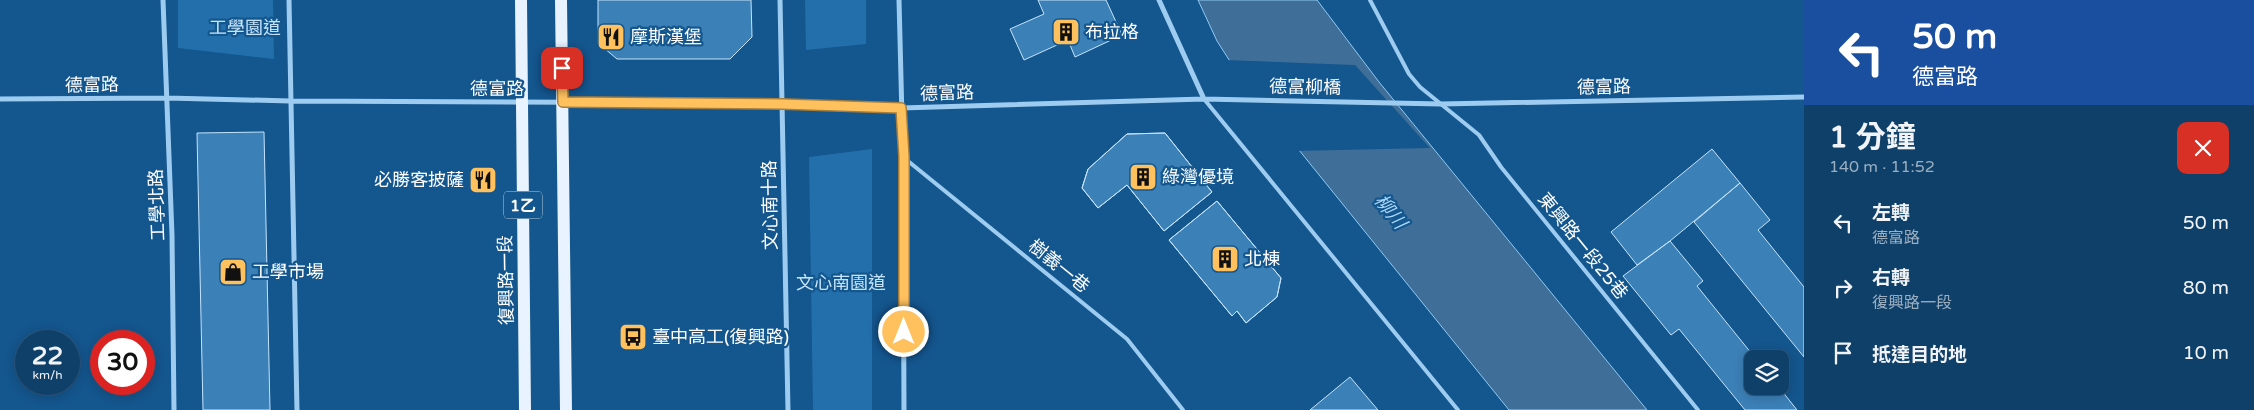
<!DOCTYPE html>
<html lang="zh-TW">
<meta charset="utf-8">
<style>
body{margin:0;font-family:"Varela Round","Noto Sans TC",sans-serif;background:#1d4b72;color:#f1f3f6;height:100vh;display:flex;flex-direction:column;font-size:19px;white-space:nowrap}
*{box-sizing:border-box;margin:0}
p{font-size:16px;color:#9bafc1}
.icon{flex:none;width:28px;height:28px;fill:none;stroke:currentColor;stroke-width:2;stroke-linecap:round;stroke-linejoin:round}
.map{position:relative;flex:1;overflow:hidden}
.panel{display:flex;flex-direction:column;background:#0f406a;width:450px}
.panel>*{flex:none}
.top-card{background:#1a4fa0;color:#fff;overflow:hidden}
.controls{position:absolute;left:1744px;top:350px;display:grid;gap:10px}
.controls a{display:grid;place-items:center;width:45px;height:45px;border-radius:10px;background:#0f406a;box-shadow:0 2px 12px #0003,0 0 0 1px #2f597e;font-size:25px}
.speed{position:absolute;left:15px;top:330px;display:flex;gap:10px;font-size:25px;font-weight:700;text-align:center}
.speed>*{display:grid;place-content:center;width:65px;height:65px;border-radius:50%;background:#0f406a;box-shadow:0 2px 12px #0003,0 0 0 1px #2f597e;line-height:1}
.speed small{font-size:12px;font-weight:400}
.speed .limit{border:8px solid #d22;background:#fff;color:#111}
.pin{position:absolute;display:grid;place-items:center;width:42px;height:42px;color:#fff;margin:-21px;border-radius:10px;box-shadow:0 2px 8px #0006}
.me{position:absolute;width:55px;margin:-28px;rotate:0deg;stroke-linejoin:round;filter:drop-shadow(0 0 4px #0008)}
.turn{display:flex;align-items:center;gap:18px;height:105px;padding:0 25px;font-size:22px}
.turn .icon{width:65px;height:65px;stroke-width:2.5}
.turn b{display:block;font-size:35px;line-height:42px}
.round{display:grid;place-items:center;flex:none;width:52px;height:52px;border-radius:10px;background:#1d4b72}
.summary{display:flex;align-items:center;justify-content:space-between;height:85px;padding:0 25px}
h1{font-size:30px;font-weight:700;line-height:38px}
ul{padding:0;list-style:none}
li{display:flex;align-items:center;gap:15px;height:65px;padding:0 25px}
li div{flex:1}
li b{display:block;font-size:19px}
li em{font-style:normal}
main{display:flex;flex:1;min-height:0}
.map>svg:first-child{display:block}
.green{fill:#236fac}
.water{fill:#3f6f98;stroke:#90c9f4}
.pier{fill:#14568e}
.building{fill:#3c80b8;stroke:#c5e4fc}
.lines{fill:none;stroke-linecap:round;stroke-linejoin:round}
.lane{stroke:#9eccf1;stroke-width:4}
.street{stroke:#9eccf1;stroke-width:5}
.primary{stroke:#e8f3ff;stroke-width:12}
.route-casing{stroke:#a67d3d;stroke-width:12}
.route{stroke:#ffc05e;stroke-width:9}
.labels{text-anchor:middle;stroke-width:4.5;stroke-linejoin:round;paint-order:stroke}
.shield{fill:#14568e;stroke:#b8ccdd;stroke-width:1}
.shield-label{font-size:16px;font-weight:bold;fill:#fff}
.park-label{font-size:18px;fill:#c5e4fc;stroke:#14568e}
.poi-label{font-size:18px;fill:#fff;stroke:#14568e;text-anchor:start}
.street-label{font-size:18px;fill:#fff;stroke:#14568e}
.water-label{font-size:19px;font-style:italic;fill:#aad6f8;stroke:#14568e}
</style>
<main>
<div class="map">
<svg width="1804" height="410" viewBox="0 0 1804 410">
<rect width="100%" height="100%" fill="#14568e"/>
<!-- green -->
<path class="green" d="M178,0h95l1,59 -96,-11z
M805,0h61v44l-60,6z
M872,149v261h-59l-4,-253z"/>
<!-- water -->
<path class="water" d="M1198,0h119l62,82 268,328h-138l-269,-333 -23,-36z"/>
<!-- pier -->
<path class="pier" d="M1226,60l129,5 75,83 -136,3 -56,-73z"/>
<!-- building -->
<path class="building" d="M598,0h153l1,37 -22,22h-113l-19,-16z
M1038,0h68l16,35 -47,22 -7,-17 -44,20 -14,-31 34,-15z
M264,132l6,278h-67l-6,-277z
M1165,133l47,59 -48,39 -37,-46 -29,23 -16,-20 6,-19 39,-35z
M1165,133l47,59 -48,39 -37,-46 -29,23 -16,-20 6,-19 39,-35z
M1712,149l28,34 -70,58 -33,24 -26,-33z
M1740,183l30,37 -12,10 46,57v70l-110,-135z
M1217,201l64,77 -4,19 -31,26 -9,-12 -5,5 -63,-76z
M1217,201l64,77 -4,19 -31,26 -9,-12 -5,5 -63,-76z
M1670,241l33,40 -6,5 59,73h-4v27h26l19,24h-52l-66,-81 -8,6 -48,-59z
M1350,377l28,33h-68z"/>
<g class="lines">
<!-- lane -->
<path class="lane" d="M1370,0l39,74 11,13 59,48 22,32 197,243
M1204,99l254,311
M903,157l224,182 56,71"/>
<!-- street -->
<path class="street" d="M163,0l9,235 2,175
M289,0l8,410
M780,0l8,410
M899,0l4,157 1,253
M1159,0l45,99
M0,99l167,-1 123,3 492,2 119,5 303,-9 237,5 363,-7"/>
<!-- primary -->
<path class="primary" d="M521,0l4,410
M561,0l5,410"/>
</g>
<g class="lines">
<defs>
<path id="route" d="M562,68l1,34 219,2 119,4 3,49v175"/>
</defs>
<!-- route casing -->
<use href="#route" class="route-casing"/>
<!-- route -->
<use href="#route" class="route"/>
</g>
<!-- icons -->
<defs>
<symbol id="building-square" viewBox="-11 -11 22 22"><rect x="-9" y="-9" width="18" height="18" rx="4" fill="#ffc05e" stroke="#14568e"/><path d="M-4-6H4V6H1V3H-1V6H-4ZM-2.5-4.3h1.7v1.8h-1.7ZM.8-4.3h1.7v1.8H.8ZM-2.5-1h1.7V.8h-1.7ZM.8-1h1.7V.8H.8Z" fill="#111"/></symbol>
<symbol id="restaurant-square" viewBox="-11 -11 22 22"><rect x="-9" y="-9" width="18" height="18" rx="4" fill="#ffc05e" stroke="#14568e"/><path d="M-5-6h1v4h1v-4h1v4h1v-4h1v5L-1.5 .5V6h-2V.5L-5-1ZM5-6V6H3V1.5H1.5Q1.5-4 5-6Z" fill="#111"/></symbol>
<symbol id="shop-square" viewBox="-11 -11 22 22"><rect x="-9" y="-9" width="18" height="18" rx="4" fill="#ffc05e" stroke="#14568e"/><path d="M-5-2.5h2.3a2.7 3.5 0 0 1 5.4 0H5L5.5 6h-11ZM-1.5-2.5h3a1.5 2.3 0 0 0-3 0Z" fill="#111"/></symbol>
<symbol id="bus-square" viewBox="-11 -11 22 22"><rect x="-9" y="-9" width="18" height="18" rx="4" fill="#ffc05e" stroke="#14568e"/><path d="M-5-6H5V4H4V6H2V4H-2V6H-4V4H-5ZM-3.5-4V0h7V-4ZM-3.5 1.2v1.5H-2V1.2ZM2 1.2v1.5H3.5V1.2Z" fill="#111"/></symbol>
</defs>
<g fill-rule="evenodd">
<use href="#building-square" x="1050" y="16" width="32" height="32"/>
<use href="#restaurant-square" x="595" y="21" width="32" height="32"/>
<use href="#building-square" x="1127" y="161" width="32" height="32"/>
<use href="#restaurant-square" x="467" y="164" width="32" height="32"/>
<use href="#building-square" x="1209" y="243" width="32" height="32"/>
<use href="#shop-square" x="217" y="256" width="32" height="32"/>
<use href="#bus-square" x="617" y="321" width="32" height="32"/>
</g>
<g class="labels">
<!-- shield labels -->
<rect class="shield" x="504" y="191.5" width="38" height="27" rx="4"/>
<g class="shield-label">
<text x="523" y="211">1乙</text>
</g>
<!-- park labels -->
<g class="park-label">
<text x="245" y="34">工學園道</text>
<text x="841" y="289">文心南園道</text>
</g>
<!-- poi labels -->
<g class="poi-label">
<text x="1085" y="38">布拉格</text>
<text x="630" y="43">摩斯漢堡</text>
<text x="1162" y="183">綠灣優境</text>
<text x="464" y="186" text-anchor="end">必勝客披薩</text>
<text x="1244" y="265">北棟</text>
<text x="252" y="278">工學市場</text>
<text x="652" y="343">臺中高工(復興路)</text>
</g>
<!-- street labels -->
<g class="street-label">
<text transform="translate(92 85) rotate(-1)" y="6">德富路</text>
<text transform="translate(1305 87) rotate(1)" y="6">德富柳橋</text>
<text transform="translate(1604 87) rotate(-1)" y="6">德富路</text>
<text x="497" y="95">德富路</text>
<text transform="translate(947 93) rotate(-2)" y="6">德富路</text>
<text transform="translate(157 205) rotate(-92)" y="6">工學北路</text>
<text transform="translate(770 205) rotate(-91)" y="6">文心南十路</text>
<text transform="translate(1583 246) rotate(51)" y="6">東興路一段25巷</text>
<text transform="translate(1059 266) rotate(39)" y="6">樹義一巷</text>
<text transform="translate(506 280) rotate(-91)" y="6">復興路一段</text>
</g>
<!-- water labels -->
<g class="water-label">
<text transform="translate(1391 211) rotate(51)" y="7">柳川</text>
</g>
</g>
</svg>
<div class="controls">
<a><svg class="icon" aria-label="layers" viewBox="0 0 24 24"><path d="M12 4l9 5-9 5-9-5zM3 14l9 5 9-5"/></svg></a>
</div>
<div class="speed"><div>22<small>km/h</small></div><div class="limit">30</div></div>
<div class="pin" style="left:562px;top:68px;background:#d93025"><svg class="icon" aria-label="arrive" viewBox="0 0 24 24"><path d="M6 21V4h12l-3 4 3 4H6"/></svg></div>
<svg class="me" style="left:904px;top:332px" viewBox="-20 -20 40 40"><circle r="17" fill="#ffc05e" stroke="#fff" stroke-width="3"/><path d="M0-11L8 9 0 5-8 9z" fill="#fff"/></svg>
</div>
<section class="panel">
<div class="top-card">
<div class="turn"><svg class="icon" aria-label="left" viewBox="0 0 24 24"><path d="M17 20v-9H6M10 6l-5 5 5 5"/></svg><div><b>50 m</b>德富路</div></div>
</div>
<div class="summary"><div><h1>1 分鐘</h1><p>140 m · 11:52</p></div><a class="round" style="background:#d93025;color:#fff"><svg class="icon" aria-label="close" viewBox="0 0 24 24"><path d="M6 6l12 12M18 6L6 18"/></svg></a></div>
<ul>
<li><svg class="icon" aria-label="left" viewBox="0 0 24 24"><path d="M17 20v-9H6M10 6l-5 5 5 5"/></svg><div><b>左轉</b><p>德富路</p></div><em>50 m</em></li>
<li><svg class="icon" aria-label="right" viewBox="0 0 24 24"><path d="M7 20v-9h11M14 6l5 5-5 5"/></svg><div><b>右轉</b><p>復興路一段</p></div><em>80 m</em></li>
<li><svg class="icon" aria-label="arrive" viewBox="0 0 24 24"><path d="M6 21V4h12l-3 4 3 4H6"/></svg><div><b>抵達目的地</b></div><em>10 m</em></li>
</ul>
</section>
</main>
